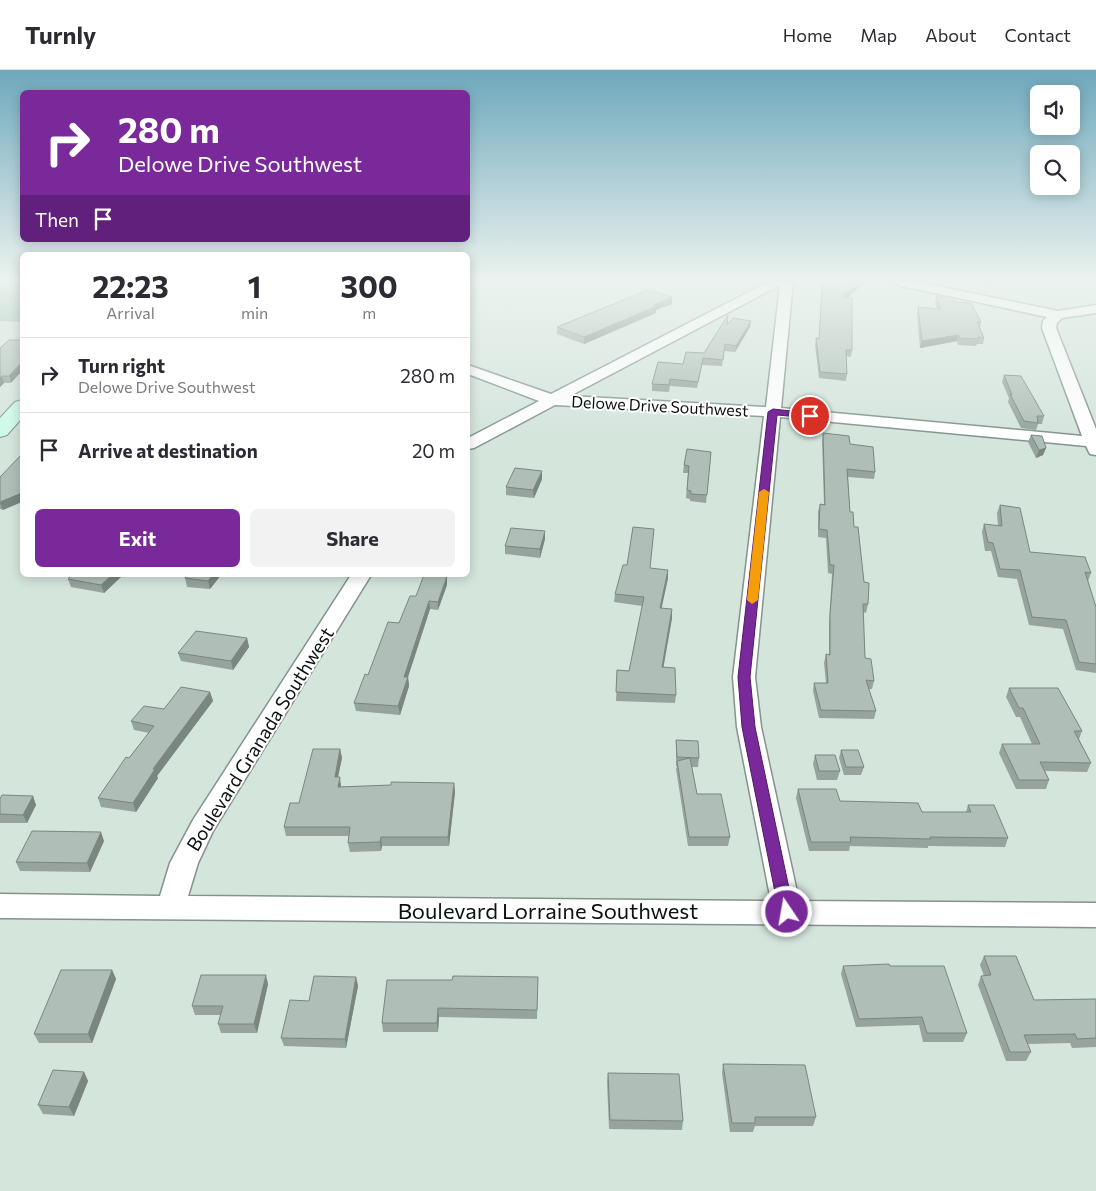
<!DOCTYPE html>
<style>
body{margin:0;font-family:Commissioner,sans-serif;background:#f2f2f3;color:#2b2b33;height:100vh;display:flex;flex-direction:column;font-size:19px;white-space:nowrap}
*{box-sizing:border-box;margin:0}
p{font-size:16px;color:#7c7c81}
.icon{flex:none;width:28px;height:28px;fill:none;stroke:currentColor;stroke-width:2;stroke-linecap:round;stroke-linejoin:round}
.map{position:relative;flex:1;overflow:hidden}
.details{position:absolute;left:20px;top:182px;width:450px;height:325px;display:flex;flex-direction:column;background:#fff;border-radius:8px;box-shadow:0 2px 12px #0003}
.details>*{flex:none}
.guide{position:absolute;left:20px;top:20px;width:450px;height:152px;border-radius:8px;box-shadow:0 2px 12px #0003;background:#79299a;color:#fff;overflow:hidden}
.fabs{position:absolute;left:1030px;top:15px;display:grid;gap:10px}
.fabs a{display:grid;place-items:center;width:50px;height:50px;border-radius:8px;background:#fff;box-shadow:0 2px 12px #0003;font-size:25px}
.pin{position:absolute;display:grid;place-items:center;width:42px;height:42px;color:#fff;margin:-21px;border:2px solid #fff;border-radius:50%;box-shadow:0 1px 5px #0007}
.me{position:absolute;width:55px;margin:-28px;rotate:348deg;stroke-linejoin:round;filter:drop-shadow(0 0 4px #0008)}
.turn{display:flex;align-items:center;gap:18px;height:105px;padding:0 15px;font-size:22px}
.turn .icon{width:65px;height:65px;stroke-width:2.5}
.turn b{display:block;font-size:35px;line-height:42px}
.then{display:flex;align-items:center;height:48px;padding:0 15px;background:#0003;gap:10px;font-size:19px}
.eta{display:flex;justify-content:space-evenly;align-items:center;height:85px;text-align:center}
.eta b{font-size:30px;font-weight:700;line-height:35px}
.action{display:flex;gap:10px;margin-top:auto;padding:10px 15px}
.action a{flex:1;height:58px;border-radius:8px;background:#79299a;color:#fff;font-size:20px;font-weight:700;line-height:58px;text-align:center}
.action a+a{background:#f2f2f3;color:#2b2b33}
ul{padding:0;list-style:none}
li{display:flex;align-items:center;gap:15px;height:75px;padding:0 15px;border-top:1px solid #e1e1e2}
li div{flex:1}
li b{display:block;font-size:19px}
li em{font-style:normal}
header{display:flex;align-items:center;gap:30px;box-sizing:border-box;height:70px;padding:0 25px;background:#fff;border-bottom:1px solid #e1e1e2}
header strong{font-size:24px}
nav{display:flex;gap:28px;margin-inline-start:auto;font-size:18px}
.map>svg:first-child{display:block}
.green{fill:#91bba7}
.lines{fill:none;stroke-linecap:round;stroke-linejoin:round}
.street-casing{stroke:#84938c;stroke-width:3}
.secondary-casing{stroke:#84938c;stroke-width:2}
.street{fill:#fff;fill-rule:evenodd}
.secondary{fill:#cefae9;fill-rule:evenodd}
.wall{fill:#96a49d}
.shaded-wall{fill:#7a8680}
.building{fill:#afbfb7;stroke:#7a8680}
.route{fill:#79299a;stroke:#4f1b64}
.slow{fill:#f59e0b}
.labels{text-anchor:middle;stroke-width:4;stroke-linejoin:round;paint-order:stroke}
.far-street-label{font-size:16px;fill:#0b110e;stroke:#fff}
.street-label{font-size:19px;fill:#0b110e;stroke:#fff}
.near-street-label{font-size:22px;fill:#0b110e;stroke:#fff}
</style>
<header>
<strong>Turnly</strong>
<nav><a>Home</a><a>Map</a><a>About</a><a>Contact</a></nav>
</header>
<div class="map">
<svg width="1096" height="1121" viewBox="0 0 1096 1121">
<rect width="100%" height="100%" fill="#d4e5dc"/>
<!-- green -->
<path class="green" d="M0,211h22v41l-22,-1z"/>
<g class="lines">
<defs>
<path id="street" d="M770,211h23l-12,127 301,28 -40,-108 1,-7 4,-4 -150,-32 -6,-4h23l144,30 38,-6v8l-34,5 -5,5 -1,5 40,101v26l-6,-1 -4,-8 -306,-29 -25,260 6,50 38,174 297,2v24l-1096,-9v-24l160,2 10,-33 23,-43 158,-245h20l-158,256 -15,32 -10,33 583,5 -34,-174 -4,-50 31,-261 -209,-11 -81,43 -6,1v-11l71,-37 -71,-27v-9l83,29zM780,215l-14,122 -196,-11z"/>
<path id="secondary" d="M22,330v18l-15,17 -7,2v-19l15,-16z"/>
</defs>
<!-- street casing -->
<use href="#street" class="street-casing"/>
<!-- secondary casing -->
<use href="#secondary" class="secondary-casing"/>
<!-- street -->
<use href="#street" class="street"/>
<!-- secondary -->
<use href="#secondary" class="secondary"/>
</g>
<!-- wall -->
<path class="wall" d="M825,211h42l-20,17 5,52 -1,7 -5,-1 1,18 -1,7 -27,-3 -4,-33 1,-7 3,1 2,-44z
M979,211h33l-30,2z
M936,226l19,6 26,20 -1,5 4,11 -1,6h-6l-1,2 -18,-1 -1,-4 -37,7 -3,-34 1,-7 19,2 -2,-6z
M672,227v7l-16,6v3l-72,31 -27,-10v-7z
M727,255l23,2 -15,25 -11,-1 -2,15 -20,-1 -5,23 -27,-2 -1,6 -17,-1v-7l31,-20 21,-11z
M0,278l11,35h-7l-4,4z
M1004,305l40,41 -2,8h-4l-2,6 -15,-2 -13,-26 1,-4 -7,-16z
M823,363l27,11 25,28 -1,7 -26,-2 2,35 4,15 14,77 -2,9 -3,-1 2,46 9,23 -2,8h-3l7,22 -2,8 -55,-1 -6,-27 1,-8h12l-2,-20 2,-9 3,1v-32l3,-49 -4,-1 -2,-35 -8,-1v-25l2,-8h4l-2,-63z
M1031,365l15,13 -3,7 -7,3 -8,-16z
M711,382l-5,51 -16,-2v-2l-4,-1 2,-25h-5l1,-8z
M0,407l3,33 -3,-1z
M542,409l-8,19 -28,-3v-8z
M1000,435l30,47 61,21 -3,8 8,26v66l-20,-3 -13,-41 -34,-4 -12,-46 -19,-2 -7,-26h-6l-3,-19 2,-8 14,2 -1,-13z
M545,469l-5,19 -35,-4v-8z
M650,498l18,10 -7,30 11,10 -9,49 13,28 -1,8 -59,-2 1,-31 12,1 13,-65 -28,-4 1,-8z
M123,505l-19,18 -33,-6 -3,-8z
M187,505h34l-11,14 -23,-2 -2,-9z
M447,515l-9,25 -8,-1 -22,68 1,9 -9,29 -44,-4 -2,-8 14,-28 48,-79z
M247,568l2,9 -16,23 -52,-9 -3,-8z
M1009,618l73,43 -3,8 12,24 -4,9 -42,-1 4,9 -3,9h-30l-17,-36 3,-9h30l-12,-27h-4l-10,-20z
M210,622l3,9 -56,75 1,2 -22,34 -35,-5 -3,-9 51,-65 -15,-3 -3,-9z
M676,670l23,18 -1,9h-6l5,27 33,43 -2,9h-40l-12,-77 1,-3h-1z
M340,679l2,9 -4,19 3,10 113,-4 1,9 -6,54h-67l-1,5 -31,1 -2,-9 1,-7h-63l-2,-9 15,-24z
M841,680l23,17 -3,8h-17l-5,-17z
M815,685l25,16 -3,9h-20l-4,-16z
M798,719l42,12 82,11h44l2,-7 40,33 -3,9 -77,-1v2l-78,-2 -1,5h-40l-13,-53z
M33,726l3,9 -9,18h-27v-24z
M104,771l-14,31 -70,-1 -4,-9z
M984,886l50,44 62,-1v48l-24,1 -2,-5 -43,1 4,8 -5,9h-20l-28,-76 3,-9h3l-4,-11z
M843,896h47l77,67 -4,9h-40l-4,-17 -63,2 -15,-53z
M112,900l4,9 -24,64h-53l-5,-9z
M356,907l2,9 -12,62 -62,-2 -3,-8 28,-37z
M538,907l-1,42 -98,-2 -1,15h-55l-1,-9 70,-43z
M268,914l-11,49h-36l-3,-9 3,-9h-26l-3,-9z
M723,994l93,53 -3,9h-58l-2,6h-23l-8,-59z
M84,1002l4,9 -14,35 -31,-2 -5,-9z
M608,1003l75,48 -1,9 -73,-1 -2,-47z"/>
<!-- shaded-wall -->
<path class="shaded-wall" d="M861,211h6l-27,23 2,-7z
M672,227v7l-16,6v3l-72,31v-7z
M751,251l-1,6 -15,25 1,-6z
M958,265l-1,6 -37,7 2,-7z
M22,292v9l-11,12 -2,-7z
M2,306l2,7 -4,4v-9z
M1046,378l-3,7 -7,3 3,-8z
M542,401v8l-8,19 -1,-8z
M22,412v20l-19,8 -3,-7 20,-17z
M545,461v8l-5,19v-9z
M668,500v8l-8,38v-8z
M112,505h11l-19,18 -3,-8z
M213,505h8l-11,14 -2,-8z
M447,506v9l-9,25v-8z
M429,531l1,8 -25,77 -1,-9z
M672,539v9l-10,58v-9z
M247,568l2,9 -16,23 -2,-9z
M408,607l1,9 -9,29 -2,-9z
M210,622l3,9 -56,75 1,2 -22,34 -3,-9 20,-34z
M340,679l2,9 -6,28 -1,-9z
M340,707l1,9 -2,10 -1,-9z
M454,713l1,9 -6,54 -1,-9z
M33,726l3,9 -9,18 -4,-8z
M101,762l3,9 -14,31 -3,-9z
M381,767l1,9 -1,5 -1,-9z
M112,900l4,9 -24,64 -4,-9z
M266,905l2,9 -11,49 -3,-9z
M356,907l2,9 -12,62 -1,-9z
M438,938l1,9 -1,15 -1,-9z
M84,1002l4,9 -14,35 -5,-9z"/>
<!-- building -->
<path class="building" d="M825,211h36l-19,16 10,1v52h-6l1,24 -27,-2 -4,-34 3,1 3,-51z
M648,220l24,7 -18,8 3,1 -73,31 -27,-10z
M936,226l17,1 2,5 16,1 10,19h-4l7,16 -6,-1v2l-18,-1 -2,-3 -36,6 -4,-34 23,2z
M728,245l-1,10 6,-7 18,3 -15,25 -11,-2 -2,16 -20,-2 -5,24 -28,-3 -1,6 -17,-1 6,-22 25,2 3,-12 18,1z
M9,270h13v22l-13,14h-7l-2,2v-30z
M1004,305l17,1 23,40h-7l1,7 -14,-2 -14,-27 2,1z
M823,363l26,3 1,8 23,3 2,25 -28,-3 3,43h3l1,15h4l6,55 5,1 -1,21h-5l2,54 6,1 3,22 -8,-1 10,31 -55,-1 -7,-27h14l-2,-29 4,1v-41l4,-49h-4l-3,-35 -8,-1 1,-25 5,1z
M1031,365l11,1 4,12 -7,2z
M687,379l24,3 -4,43 -16,-1v-3l-4,-1 2,-24 -5,-1z
M22,384v28l-2,4 2,1v6l-22,9v-25z
M515,398l27,3 -9,19 -27,-3z
M1000,435l20,3 10,44 55,5 6,16 -6,-1 11,35v57l-17,-2 -13,-42 -34,-3 -12,-47 -20,-1 -7,-26 -5,-1 -4,-18 18,2z
M633,457l21,2 -4,39 18,2 -8,38 12,1 -10,58 13,1 1,27 -60,-3 1,-22 12,1 15,-74 -29,-3 8,-29h4z
M511,458l34,3 -5,18 -35,-3z
M72,505h40l-11,10 -33,-6z
M187,505h26l-5,6 -23,-3z
M424,505l23,1 -9,26 -9,-1 -25,76h4l-10,29 -44,-3 11,-29 3,1 20,-53 11,1 11,-27h6z
M196,561l51,7 -16,23 -53,-8z
M181,617l29,5 -57,77h2l-22,34 -35,-5 28,-41 3,1 25,-32 -23,-5 13,-15 20,3z
M1009,618h49l24,43h-8l17,32 -51,-1 9,18h-30l-17,-36h38l-17,-36h-4z
M676,670l22,1 1,17 -22,-1z
M313,679h27l-5,28h5l-2,10 53,-2v-3l63,1 -6,54h-67l-1,5 -32,1 2,-16h-66l6,-24h9z
M841,680h17l6,17h-18z
M815,685h20l5,16h-21z
M690,688l7,36h24l9,43h-41l-12,-76z
M798,719h38l4,12 78,2 4,9h49l-3,-7h26l14,33 -78,-1 1,2 -81,-2 1,5h-40z
M2,725l31,1 -10,19 -23,-1v-15z
M32,761l69,1 -14,31 -71,-1z
M984,886h32l18,44 62,-1v39l-19,1 -2,-5 -51,1 7,17h-21l-29,-76 10,-1z
M889,894l1,2h54l23,67h-40l-5,-16 -63,2 -16,-53z
M61,900h51l-24,64h-54z
M201,905h65l-12,49h-36l5,-18h-31z
M314,906l42,1 -11,62 -64,-1 9,-38 19,1z
M453,906l85,1 -1,33 -99,-2 -1,15h-55l5,-43h65z
M723,994l82,1 11,52h-61v6h-23z
M53,1000l31,2 -15,35 -31,-2z
M608,1003l71,1 4,47 -73,-1z"/>
<!-- sky -->
<linearGradient id="sky" x2="0" y2="1"><stop stop-color="#6ea8bc"/><stop offset="0.57" stop-color="#ecf3ef"/><stop offset="1" stop-color="#ecf3ef" stop-opacity="0"/></linearGradient>
<rect width="1096" height="368" fill="url(#sky)"/>
<!-- route -->
<path class="route" d="M773,339l37,4 4,3 -4,2 -33,-3 -27,262 5,50 39,185 -2,5 -5,2 -5,-2 -3,-5 -37,-185 -4,-50 30,-265z"/>
<!-- slow -->
<path class="slow" d="M764,419l5,3 -11,108 -6,4 -5,-4 12,-108z"/>
<g class="labels">
<!-- far-street labels -->
<g class="far-street-label">
<text transform="translate(660 336) rotate(3)" y="6">Delowe Drive Southwest</text>
</g>
<!-- street labels -->
<g class="street-label">
<text transform="translate(260 669) rotate(-58)" y="7">Boulevard Granada Southwest</text>
</g>
<!-- near-street labels -->
<g class="near-street-label">
<text x="548" y="849">Boulevard Lorraine Southwest</text>
</g>
</g>
</svg>
<div class="fabs">
<a><svg class="icon" aria-label="sound" viewBox="0 0 24 24"><path d="M4 9h4l5-4v14l-5-4H4zM17 9q2 3 0 6"/></svg></a>
<a><svg class="icon" aria-label="search" viewBox="0 0 24 24"><circle cx="10" cy="10" r="6"/><path d="M15 15l6 6"/></svg></a>
</div>
<div class="pin" style="left:810px;top:346px;background:#d93025"><svg class="icon" aria-label="arrive" viewBox="0 0 24 24"><path d="M6 21V4h12l-3 4 3 4H6"/></svg></div>
<svg class="me" style="left:787px;top:842px" viewBox="-20 -20 40 40"><circle r="17" fill="#79299a" stroke="#fff" stroke-width="3"/><path d="M0-11L8 9 0 5-8 9z" fill="#fff"/></svg>
<div class="guide">
<div class="turn"><svg class="icon" aria-label="right" viewBox="0 0 24 24"><path d="M7 20v-9h11M14 6l5 5-5 5"/></svg><div><b>280 m</b>Delowe Drive Southwest</div></div>
<div class="then">Then<svg class="icon" aria-label="arrive" viewBox="0 0 24 24"><path d="M6 21V4h12l-3 4 3 4H6"/></svg></div>
</div>
<section class="details">
<div class="eta">
<div><b>22:23</b><p>Arrival</p></div>
<div><b>1</b><p>min</p></div>
<div><b>300</b><p>m</p></div>
</div>
<ul>
<li><svg class="icon" aria-label="right" viewBox="0 0 24 24"><path d="M7 20v-9h11M14 6l5 5-5 5"/></svg><div><b>Turn right</b><p>Delowe Drive Southwest</p></div><em>280 m</em></li>
<li><svg class="icon" aria-label="arrive" viewBox="0 0 24 24"><path d="M6 21V4h12l-3 4 3 4H6"/></svg><div><b>Arrive at destination</b></div><em>20 m</em></li>
</ul>
<div class="action"><a>Exit</a><a>Share</a></div>
</section>
</div>
